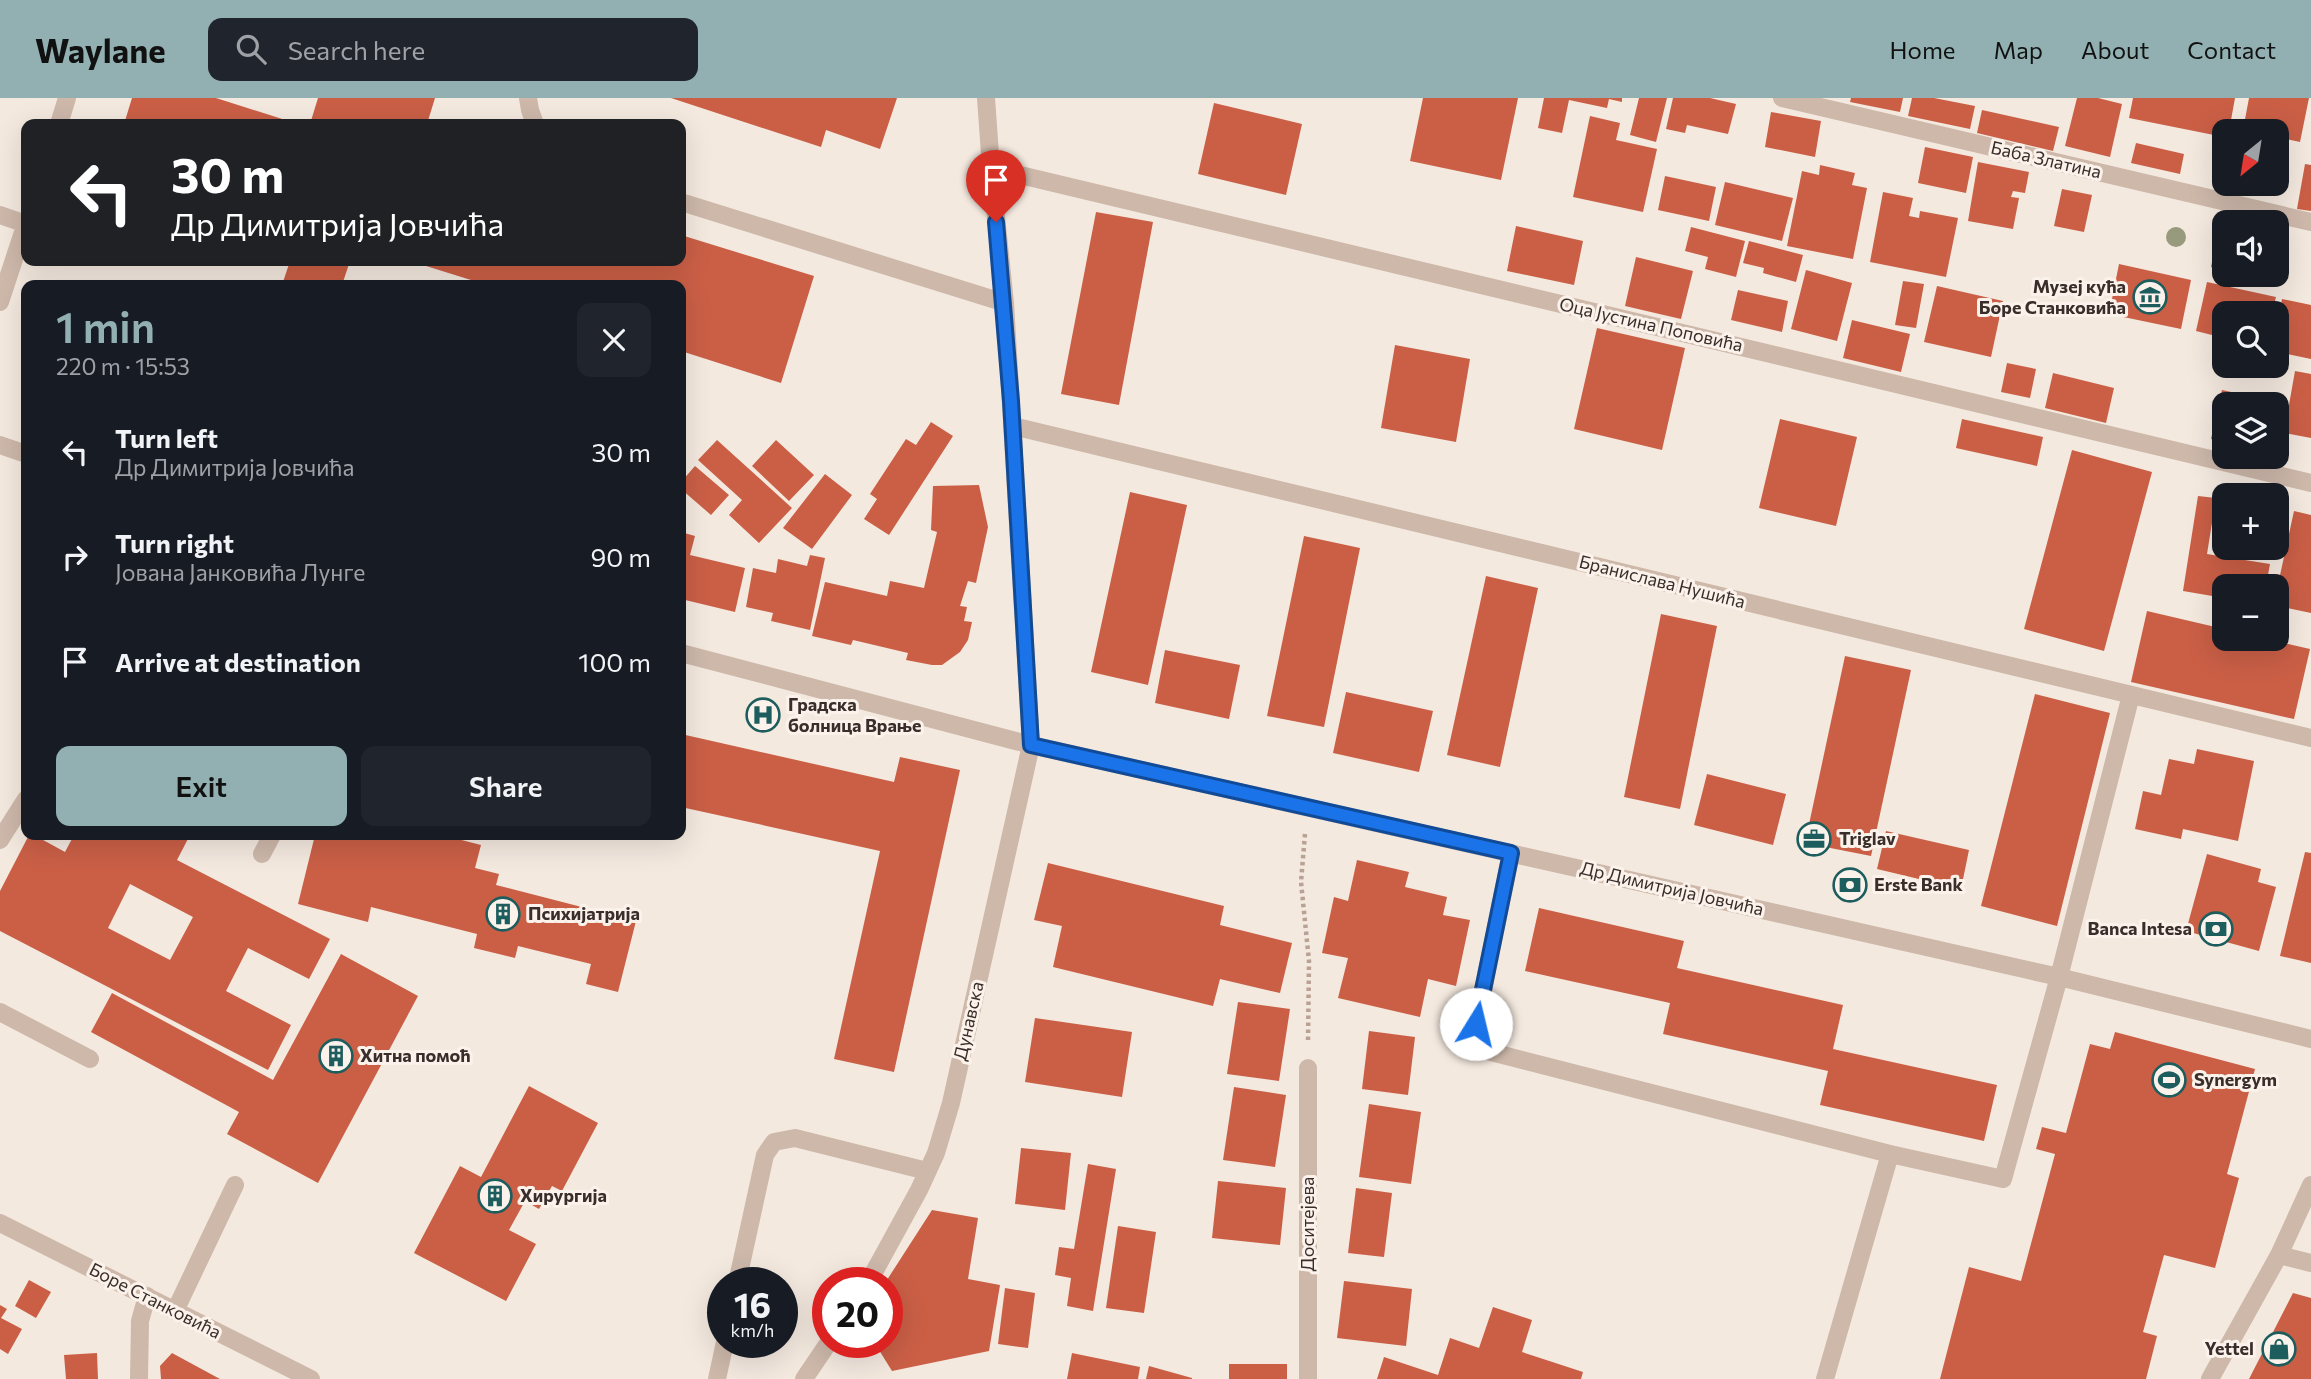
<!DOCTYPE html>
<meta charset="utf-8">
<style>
body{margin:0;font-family:Commissioner,sans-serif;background:#20242c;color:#f1f3f6;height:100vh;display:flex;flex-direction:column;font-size:26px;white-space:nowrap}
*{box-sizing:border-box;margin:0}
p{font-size:23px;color:#9ea1a6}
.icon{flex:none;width:38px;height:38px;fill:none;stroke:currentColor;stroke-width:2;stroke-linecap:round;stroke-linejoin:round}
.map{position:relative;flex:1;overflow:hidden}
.side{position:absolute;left:21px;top:182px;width:665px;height:560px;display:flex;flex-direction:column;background:#171b24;border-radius:14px;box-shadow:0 7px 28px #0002}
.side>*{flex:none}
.guide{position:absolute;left:21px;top:21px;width:665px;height:147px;border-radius:14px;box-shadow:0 7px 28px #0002;background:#202124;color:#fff;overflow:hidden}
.needle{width:46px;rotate:210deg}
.buttons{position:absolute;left:2212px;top:21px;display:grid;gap:14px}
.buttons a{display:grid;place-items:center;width:77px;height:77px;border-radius:14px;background:#171b24;box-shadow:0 7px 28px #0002;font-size:35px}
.speed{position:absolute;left:707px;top:1169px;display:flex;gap:14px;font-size:35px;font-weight:700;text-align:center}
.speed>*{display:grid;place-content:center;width:91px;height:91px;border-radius:50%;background:#171b24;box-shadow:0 7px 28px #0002;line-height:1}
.speed small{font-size:18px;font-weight:400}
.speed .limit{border:10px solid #d22;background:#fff;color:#111}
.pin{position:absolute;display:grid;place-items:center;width:60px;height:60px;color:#fff;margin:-72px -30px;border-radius:50% 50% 50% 0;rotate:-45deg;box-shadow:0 0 7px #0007}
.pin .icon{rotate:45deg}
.me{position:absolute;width:77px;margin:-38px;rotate:9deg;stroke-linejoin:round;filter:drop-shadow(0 0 5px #0008)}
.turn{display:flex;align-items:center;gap:24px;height:147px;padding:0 35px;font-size:32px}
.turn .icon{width:91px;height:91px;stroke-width:2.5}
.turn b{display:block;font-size:49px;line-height:60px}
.round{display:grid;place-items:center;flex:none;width:74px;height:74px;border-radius:14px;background:#20242c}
.head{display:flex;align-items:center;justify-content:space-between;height:119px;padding:0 35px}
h1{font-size:42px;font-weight:600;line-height:52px;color:#92b0b1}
.cta{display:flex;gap:14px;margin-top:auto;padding:14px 35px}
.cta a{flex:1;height:80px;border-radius:14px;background:#92b0b1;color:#111;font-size:28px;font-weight:600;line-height:80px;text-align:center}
.cta a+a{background:#20242c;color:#f1f3f6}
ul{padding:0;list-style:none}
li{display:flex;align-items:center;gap:21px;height:105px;padding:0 35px}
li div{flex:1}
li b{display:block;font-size:26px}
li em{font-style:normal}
header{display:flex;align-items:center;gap:42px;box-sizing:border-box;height:98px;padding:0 35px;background:#92b0b1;color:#111}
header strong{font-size:33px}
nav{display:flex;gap:38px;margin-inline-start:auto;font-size:24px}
.search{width:490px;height:63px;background:#20242c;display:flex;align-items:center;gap:18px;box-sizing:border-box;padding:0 24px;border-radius:14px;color:#9ea1a6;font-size:26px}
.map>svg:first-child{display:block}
.building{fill:#ca5f46;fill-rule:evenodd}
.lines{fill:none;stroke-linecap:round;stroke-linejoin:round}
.path{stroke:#b9a194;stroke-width:4.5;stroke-dasharray:3.5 3.5;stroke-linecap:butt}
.minor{stroke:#cdb8aa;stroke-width:18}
.tree{fill:#979a7d}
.route-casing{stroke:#114b97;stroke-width:18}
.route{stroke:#1a73e8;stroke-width:12}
.labels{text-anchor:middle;stroke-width:6;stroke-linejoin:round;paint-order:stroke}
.street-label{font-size:18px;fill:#3a2e2a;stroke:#fbf3eb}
.poi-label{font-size:18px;font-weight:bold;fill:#3a2e2a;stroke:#fbf3eb;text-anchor:start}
</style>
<header>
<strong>Waylane</strong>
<div class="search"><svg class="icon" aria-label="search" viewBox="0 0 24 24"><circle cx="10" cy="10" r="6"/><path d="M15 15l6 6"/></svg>Search here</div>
<nav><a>Home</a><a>Map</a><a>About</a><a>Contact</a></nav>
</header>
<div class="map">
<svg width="2311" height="1281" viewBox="0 0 2311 1281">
<rect width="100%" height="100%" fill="#f4e9df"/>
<!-- building -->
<path class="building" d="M132,0h84l82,26h-174z
M318,0h117l-8,26h-117z
M671,0h226l-17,51 -54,-19 -5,17z
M1423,0h95l-17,82 -91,-19z
M1544,0h78v4l-13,-3 -2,9 -38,-8 -7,33 -24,-5z
M1639,0h28l-11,44 -26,-7z
M1673,0h37l26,6 -8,30 -41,-9 -2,8 -19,-4z
M1851,0h52l-3,14 -50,-10z
M1912,0h22l41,8 -5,23 -62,-13z
M2077,0h21l24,6 -12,53 -45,-11z
M2133,0h102l-6,33h-5v6l-95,-19z
M2249,0h60l-9,44 -23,-5v-6l-34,-1z
M1214,5l88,21 -16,71 -88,-21z
M1982,12l77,17 -6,24 -76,-18z
M1771,14l50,9 -6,36 -50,-10z
M1590,18l30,7 -4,17 41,9 -14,63 -70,-15z
M2136,45l48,11 -4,20 -49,-11z
M1925,49l48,10 -7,36 -48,-10z
M1978,64l51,10 -4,21 -12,-2 -2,6 8,1 -6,31 -45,-8z
M2305,66l6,1v46l-14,-2z
M1820,67l35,8 -3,12 15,3 -14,71 -66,-13 15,-75 17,4z
M1665,78l51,11 -7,34 -51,-11z
M1725,84l68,16 -11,43 -67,-16z
M2062,91l30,6 -8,37 -30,-6z
M1883,94l30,6 -4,18 10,2 1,-7 38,7 -12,59 -76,-15z
M1096,114l57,10 -34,183 -58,-11z
M1516,128l67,15 -9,44 -67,-14z
M1691,129l54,14 -9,36 -31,-8 3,-12 -23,-6z
M2219,130h5v42l-13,-3z
M681,137l133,41 -33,107 -100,-32v-66h-194l-77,-24h271z
M1749,143l54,14 -7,27 -33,-9 1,-5 -21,-5z
M1636,159l57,14 -12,48 -56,-13z
M290,163h60l-8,24h-60z
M2119,166l72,16 -10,49 -72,-15z
M1806,172l46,13 -15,58 -46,-12z
M1903,183l21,3 -8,44 -21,-3z
M2207,184l69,15 -4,16h-48v25l-28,-7z
M1937,188l66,15 -12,56 -67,-15z
M1738,192l50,11 -6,31 -51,-12z
M2282,201l29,6v54l-34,-7v-26z
M1852,222l58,14 -9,38 -58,-14z
M1597,230l88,20 -23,102 -88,-21z
M1395,247l75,14 -14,83 -75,-14z
M2007,265l29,6 -6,29 -29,-6z
M2295,273l16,3v64l-27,-5z
M2053,275l61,15 -8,35 -61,-15z
M2222,292l61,13 -5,24 -1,-23h-53v38l-13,-3z
M1780,321l77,18 -21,89 -77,-18z
M1962,321l81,18 -6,29 -81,-18z
M931,324l22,14 -64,99 -25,-16 13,-20 -7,-5 36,-55 10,6z
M717,342l75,68 -33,35 -30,-28 13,-15 -44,-40z
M776,342l38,35 -25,26 -37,-35z
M2072,352l80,22 -48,179 -80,-22z
M695,368l34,29 -18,20 -30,-26v-7z
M825,376l27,21 -40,54 -29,-21z
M979,387l9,42 -12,56 -8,-2 -8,25 7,1 -3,14 8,1 -4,18 -8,12 -18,13h-10l-26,-5 2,-7 -55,-13 -2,5 -39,-9 13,-54 62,14 3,-15 34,7 13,-56 -6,-2 2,-44z
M1130,394l57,13 -39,180 -57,-13z
M2198,398l18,2 -9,56 63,10 -4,22h-42v12l-41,-7z
M2294,413l17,4v98l-34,-7v-17z
M681,434l14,4 -5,19 55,13 -10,44 -54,-13z
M1304,438l56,12 -36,179 -57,-11z
M810,457l15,3 -15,72 -39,-9 2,-8 -27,-6 7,-39 23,5 2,-14 29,7z
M1486,478l52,12 -38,179 -53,-12z
M2147,513l77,18v10h43l43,10 -16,70 -163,-37z
M1661,516l56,12 -37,183 -56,-12z
M1165,552l75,15 -11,54 -74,-16z
M1845,558l66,14 -40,186 -66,-13z
M1346,594l87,19 -14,61 -86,-19z
M2035,596l75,19 -53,213 -76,-20z
M681,636l213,48 6,-25 60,13 -66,302 -60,-13 46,-208 -199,-44z
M2197,651l57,12 -16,80 -55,-12 -2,10 -46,-10 8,-38 18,4 8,-36 25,5z
M1707,676l79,20 -13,51 -79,-20z
M1886,733l83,19 -8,39 -84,-20z
M29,737h5l31,17 9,-17h116l-13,25 153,79 -21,40 -61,-31 -22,43 65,34 -23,45 -268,-139v-40zM130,786l63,33 -23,43 -62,-32z
M315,737h127l39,10 -6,23 24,6 -3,11 140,36 -18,71 -32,-8 5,-20 -73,-18 -3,12 -41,-10 3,-14 -106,-27 -3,15 -70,-18z
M2305,754l6,1v110l-31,-7z
M2207,756l54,15 -3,13 18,5 -17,64 -73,-20z
M1357,762l52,12 -4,15 42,10 -4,18 27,5 -14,66 -28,-7 -8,38 -82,-19 10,-40 -26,-5 12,-56 14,4z
M1048,765l176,43 -4,19 72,18 -12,50 -60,-14 -7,27 -160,-39 9,-41 -28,-6z
M1539,810l145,33 -7,27 166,37 -10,44 164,36 -13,56 -164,-36 8,-34 -165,-37 7,-31 -145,-32z
M341,856l77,42 -100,187 -91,-49 12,-22 -148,-80 21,-39 161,87z
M1238,904l52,7 -11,72 -52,-7z
M1035,920l97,14 -10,65 -97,-15z
M1369,933l46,6 -7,58 -46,-6z
M2115,934l140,37 -28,105 12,4 -24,90 -51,-13 -21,77 14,4 -11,43h-206l29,-112 52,14 34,-127 -19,-5 6,-22 24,6 24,-89 20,5z
M529,988l69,37 -36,68 -10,-5 -13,23 -14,-8 -16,29 27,14 -30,57 -92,-48 46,-87 21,11z
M1234,989l52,8 -11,72 -52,-7z
M1369,1006l52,8 -10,72 -52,-7z
M1021,1050l50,5 -6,57 -50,-6z
M1088,1066l28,5 -23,142 -26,-5 4,-28 -16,-3 4,-28 15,2z
M1218,1083l68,7 -6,57 -68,-7z
M1356,1090l36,5 -8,64 -36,-4z
M932,1112l46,8 -10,61 32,6 -11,66 -97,20 -18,-29h13v-37l3,-5 -3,-2v-15h-2z
M1118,1128l38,6 -12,81 -38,-5z
M29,1182l22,12 -15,26 -21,-12z
M1344,1183l68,8 -6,57 -69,-8z
M1005,1190l30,5 -7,55 -30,-4z
M2293,1195l18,5v81h-62z
M0,1207l7,4 -6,9 21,11 -14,25 -8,-5z
M1493,1209l39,13 -10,32 61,20 -2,7h-204l7,-22 54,18 12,-37 29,10z
M97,1255l1,26h-32l-2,-24z
M172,1255l48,26h-59l-1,-13z
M1072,1255l68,14 -2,12h-71z
M1229,1266h58v15h-58z
M1149,1268l43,12v1h-46z"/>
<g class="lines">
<!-- path -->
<path class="path" d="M1305,736l-4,48 8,79 -1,81"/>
<!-- minor -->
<path class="minor" d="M528,0l2,12 5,14
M1782,0l529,124
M59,26l8,-26
M991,70l1320,315
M681,104l324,101
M0,117l26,9
M0,204l26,-79
M1013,328l1298,312
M0,347l26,9
M681,555l350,92 1028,232 252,62
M0,742l26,-41
M1511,755l-35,171 15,28 399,102 113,25 56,-202 72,-282
M262,756l10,-19
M0,914l90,47
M1308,970v311
M0,1125l311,156
M2279,1157l32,8
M737,1185l28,-128 9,-13 21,-4 132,33
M868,1185l51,-93 17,-37 15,-50 80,-358 -26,-442 -14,-135 -5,-70
M175,1213l60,-126
M139,1281l1,-58 7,-25
M717,1281l8,-37
M804,1281l25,-37
M1825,1281l65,-225
M2210,1281l69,-124 32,-70"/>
</g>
<!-- trees -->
<circle class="tree" cx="2176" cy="139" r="10"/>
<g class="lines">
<defs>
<path id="route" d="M996,124l15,179 20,344 480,108 -35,171"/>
</defs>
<!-- route casing -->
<use href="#route" class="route-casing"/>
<!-- route -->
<use href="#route" class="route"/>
</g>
<!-- icons -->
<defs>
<symbol id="museum-ring" viewBox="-11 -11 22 22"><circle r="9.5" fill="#fbf3eb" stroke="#1d5d5d" stroke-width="1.5"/><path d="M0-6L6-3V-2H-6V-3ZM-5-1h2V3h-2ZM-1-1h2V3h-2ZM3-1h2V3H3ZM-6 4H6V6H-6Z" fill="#1d5d5d"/></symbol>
<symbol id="hospital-ring" viewBox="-11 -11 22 22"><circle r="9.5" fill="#fbf3eb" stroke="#1d5d5d" stroke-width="1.5"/><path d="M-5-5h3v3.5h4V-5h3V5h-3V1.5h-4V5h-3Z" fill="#1d5d5d"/></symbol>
<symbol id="office-ring" viewBox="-11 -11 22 22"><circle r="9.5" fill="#fbf3eb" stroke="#1d5d5d" stroke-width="1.5"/><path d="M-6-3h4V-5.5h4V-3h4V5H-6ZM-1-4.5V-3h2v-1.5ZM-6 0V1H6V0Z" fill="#1d5d5d"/></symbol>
<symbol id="bank-ring" viewBox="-11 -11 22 22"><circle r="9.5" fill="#fbf3eb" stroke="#1d5d5d" stroke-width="1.5"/><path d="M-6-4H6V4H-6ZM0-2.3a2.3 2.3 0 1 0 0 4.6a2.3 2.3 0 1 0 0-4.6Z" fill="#1d5d5d"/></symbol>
<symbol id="building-ring" viewBox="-11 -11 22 22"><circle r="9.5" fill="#fbf3eb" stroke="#1d5d5d" stroke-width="1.5"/><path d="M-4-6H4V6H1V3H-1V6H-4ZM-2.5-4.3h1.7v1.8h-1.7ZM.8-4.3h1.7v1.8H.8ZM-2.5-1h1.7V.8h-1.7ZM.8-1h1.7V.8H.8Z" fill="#1d5d5d"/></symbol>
<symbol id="stadium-ring" viewBox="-11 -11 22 22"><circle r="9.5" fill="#fbf3eb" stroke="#1d5d5d" stroke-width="1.5"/><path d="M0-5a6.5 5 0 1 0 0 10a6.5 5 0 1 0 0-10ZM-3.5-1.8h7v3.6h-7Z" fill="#1d5d5d"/></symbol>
<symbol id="shop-ring" viewBox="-11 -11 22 22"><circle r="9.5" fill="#fbf3eb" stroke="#1d5d5d" stroke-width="1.5"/><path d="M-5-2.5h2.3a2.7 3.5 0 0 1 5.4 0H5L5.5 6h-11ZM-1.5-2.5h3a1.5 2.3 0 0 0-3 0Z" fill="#1d5d5d"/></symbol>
</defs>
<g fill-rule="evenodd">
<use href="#museum-ring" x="2131" y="180" width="38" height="38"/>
<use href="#hospital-ring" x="744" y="598" width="38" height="38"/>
<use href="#office-ring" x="1795" y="722" width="38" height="38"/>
<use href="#bank-ring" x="1831" y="768" width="38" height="38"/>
<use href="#building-ring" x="484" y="797" width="38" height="38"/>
<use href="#bank-ring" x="2197" y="812" width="38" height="38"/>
<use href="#building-ring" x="317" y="939" width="38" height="38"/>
<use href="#stadium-ring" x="2150" y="963" width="38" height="38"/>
<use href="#building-ring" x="476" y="1079" width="38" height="38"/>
<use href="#shop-ring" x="2260" y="1232" width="38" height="38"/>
</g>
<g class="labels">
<!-- street labels -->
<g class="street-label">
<text transform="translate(2046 62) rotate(13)" y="6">Баба Златина</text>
<text transform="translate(1651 227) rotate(13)" y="6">Оца Јустина Поповића</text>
<text transform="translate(1662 484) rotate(14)" y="6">Бранислава Нушића</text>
<text transform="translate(1672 791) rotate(13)" y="6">Др Димитрија Јовчића</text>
<text transform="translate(969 923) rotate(-77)" y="6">Дунавска</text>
<text transform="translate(1308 1126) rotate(-90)" y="6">Доситејева</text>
<text transform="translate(155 1203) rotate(27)" y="6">Боре Станковића</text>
</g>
<!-- poi labels -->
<g class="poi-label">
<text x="2126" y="195" text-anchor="end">Музеј кућа<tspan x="2126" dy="21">Боре Станковића</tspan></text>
<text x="788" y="613">Градска<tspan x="788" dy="21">болница Врање</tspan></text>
<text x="1839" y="747">Triglav</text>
<text x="1874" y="793">Erste Bank</text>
<text x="528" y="822">Психијатрија</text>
<text x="2192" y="837" text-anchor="end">Banca Intesa</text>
<text x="360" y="964">Хитна помоћ</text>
<text x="2194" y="988">Synergym</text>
<text x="520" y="1104">Хирургија</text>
<text x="2254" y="1257" text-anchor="end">Yettel</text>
</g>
</g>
</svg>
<div class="buttons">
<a><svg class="needle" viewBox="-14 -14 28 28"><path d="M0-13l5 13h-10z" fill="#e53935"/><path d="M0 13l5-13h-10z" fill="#9ea1a6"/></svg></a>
<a><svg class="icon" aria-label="sound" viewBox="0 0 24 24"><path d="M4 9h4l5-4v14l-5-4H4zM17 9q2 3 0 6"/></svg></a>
<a><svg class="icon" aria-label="search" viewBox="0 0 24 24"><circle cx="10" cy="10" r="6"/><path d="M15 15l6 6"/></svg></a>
<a><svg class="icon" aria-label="layers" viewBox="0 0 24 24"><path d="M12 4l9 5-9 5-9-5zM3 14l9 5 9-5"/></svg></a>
<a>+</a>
<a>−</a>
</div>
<div class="speed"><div>16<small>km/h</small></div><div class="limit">20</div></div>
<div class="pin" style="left:996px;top:124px;background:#d93025"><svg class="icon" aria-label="arrive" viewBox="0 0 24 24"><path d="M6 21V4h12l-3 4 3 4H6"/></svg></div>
<svg class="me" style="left:1476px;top:926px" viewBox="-20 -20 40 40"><circle r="19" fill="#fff"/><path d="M0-13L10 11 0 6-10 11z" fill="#1a73e8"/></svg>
<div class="guide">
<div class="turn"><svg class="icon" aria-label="left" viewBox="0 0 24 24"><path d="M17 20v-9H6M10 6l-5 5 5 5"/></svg><div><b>30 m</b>Др Димитрија Јовчића</div></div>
</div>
<section class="side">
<div class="head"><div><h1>1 min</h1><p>220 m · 15:53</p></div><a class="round"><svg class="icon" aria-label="close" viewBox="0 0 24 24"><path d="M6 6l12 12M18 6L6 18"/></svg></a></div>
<ul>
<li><svg class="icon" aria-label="left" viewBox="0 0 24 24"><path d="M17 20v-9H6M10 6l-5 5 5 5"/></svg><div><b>Turn left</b><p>Др Димитрија Јовчића</p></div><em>30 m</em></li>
<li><svg class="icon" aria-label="right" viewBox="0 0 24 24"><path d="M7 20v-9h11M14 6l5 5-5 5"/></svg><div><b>Turn right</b><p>Јована Јанковића Лунге</p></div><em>90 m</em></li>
<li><svg class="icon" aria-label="arrive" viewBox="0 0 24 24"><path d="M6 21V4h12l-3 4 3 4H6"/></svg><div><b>Arrive at destination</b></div><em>100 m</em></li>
</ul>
<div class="cta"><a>Exit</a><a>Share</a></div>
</section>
</div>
